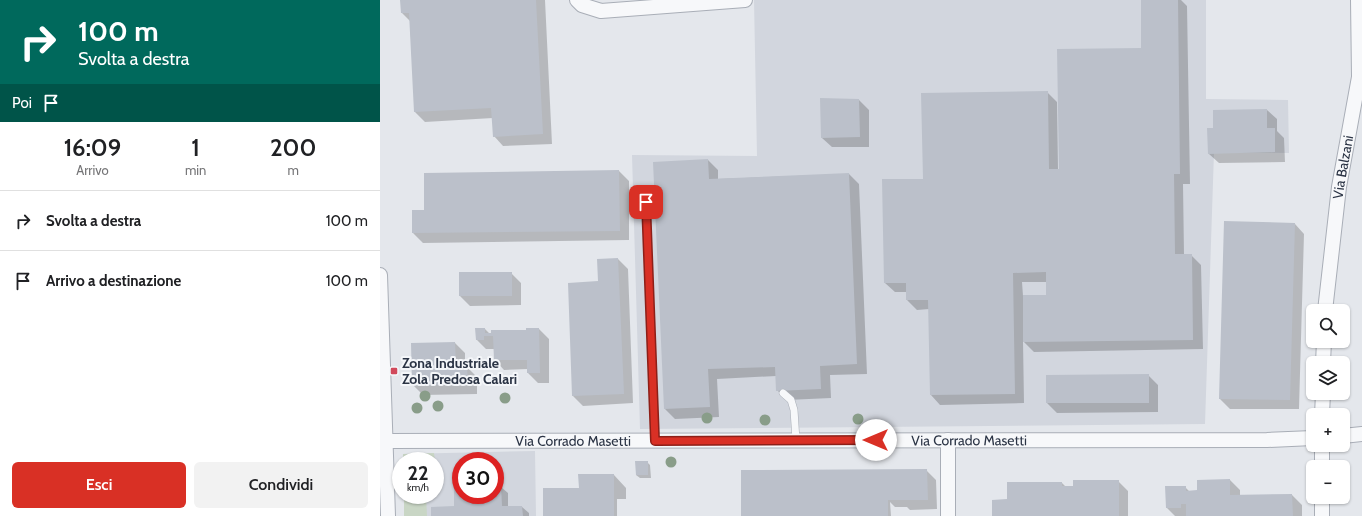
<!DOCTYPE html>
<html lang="it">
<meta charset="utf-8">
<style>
body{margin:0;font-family:Cabin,sans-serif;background:#f2f2f2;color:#202124;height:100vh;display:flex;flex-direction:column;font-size:15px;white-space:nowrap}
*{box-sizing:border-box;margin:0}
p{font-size:13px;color:#757577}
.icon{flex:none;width:22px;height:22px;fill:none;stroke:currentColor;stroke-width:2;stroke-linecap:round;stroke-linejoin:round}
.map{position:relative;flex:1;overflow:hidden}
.sheet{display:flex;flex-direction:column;background:#fff;width:380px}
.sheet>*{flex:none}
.hud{background:#00695c;color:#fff;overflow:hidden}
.buttons{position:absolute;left:926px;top:304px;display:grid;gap:8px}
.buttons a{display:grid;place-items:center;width:44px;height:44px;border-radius:6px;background:#fff;box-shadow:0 1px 3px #0004;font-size:20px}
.speed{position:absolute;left:12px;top:452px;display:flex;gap:8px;font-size:20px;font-weight:700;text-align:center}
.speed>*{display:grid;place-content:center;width:52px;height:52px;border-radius:50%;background:#fff;box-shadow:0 1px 3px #0004;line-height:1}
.speed small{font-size:10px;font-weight:400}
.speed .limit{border:6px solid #d22;background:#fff;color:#111}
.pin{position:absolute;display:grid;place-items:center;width:34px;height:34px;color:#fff;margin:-17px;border-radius:8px;box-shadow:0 2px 6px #0006}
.me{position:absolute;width:44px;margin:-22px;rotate:270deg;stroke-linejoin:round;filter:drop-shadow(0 0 3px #0008)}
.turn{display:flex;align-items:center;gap:14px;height:84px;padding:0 12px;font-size:18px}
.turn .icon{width:52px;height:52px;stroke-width:2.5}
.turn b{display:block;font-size:28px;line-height:34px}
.then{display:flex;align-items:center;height:38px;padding:0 12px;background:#0003;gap:8px;font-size:15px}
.eta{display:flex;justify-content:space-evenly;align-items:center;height:68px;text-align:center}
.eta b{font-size:24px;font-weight:600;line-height:28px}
.cta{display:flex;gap:8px;margin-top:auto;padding:8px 12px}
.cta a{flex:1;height:46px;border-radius:6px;background:#d93025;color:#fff;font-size:16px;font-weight:600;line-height:46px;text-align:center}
.cta a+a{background:#f2f2f2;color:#202124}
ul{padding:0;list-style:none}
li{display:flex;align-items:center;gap:12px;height:60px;padding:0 12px;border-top:1px solid #e0e0e0}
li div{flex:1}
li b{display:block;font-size:15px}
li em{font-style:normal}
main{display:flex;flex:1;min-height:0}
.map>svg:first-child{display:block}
.built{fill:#d2d6de;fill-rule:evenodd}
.green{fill:#c9d6c5}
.shadow{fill:#0003;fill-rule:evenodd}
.building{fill:#bbc0ca}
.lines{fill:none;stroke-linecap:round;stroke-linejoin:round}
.service-casing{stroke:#a9aeb7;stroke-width:8}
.minor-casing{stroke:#a9aeb7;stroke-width:16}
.path{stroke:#c2c5cb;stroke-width:2.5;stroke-dasharray:3 3;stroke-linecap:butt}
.service{stroke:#f7f8fa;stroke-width:7}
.minor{stroke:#f7f8fa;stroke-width:14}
.tree{fill:#899d89}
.route-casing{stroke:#8d1f18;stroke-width:10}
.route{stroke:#d93025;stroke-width:7}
.poi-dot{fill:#d1495b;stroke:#f4f6f9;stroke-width:1.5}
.labels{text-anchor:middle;stroke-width:4;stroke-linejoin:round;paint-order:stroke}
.street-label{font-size:14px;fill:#2b3445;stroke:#f4f6f9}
.poi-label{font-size:14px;font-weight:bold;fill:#2b3445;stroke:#f4f6f9;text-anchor:start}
</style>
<main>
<section class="sheet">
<div class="hud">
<div class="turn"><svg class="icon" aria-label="right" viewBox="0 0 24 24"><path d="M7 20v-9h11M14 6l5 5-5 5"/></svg><div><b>100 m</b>Svolta a destra</div></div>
<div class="then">Poi<svg class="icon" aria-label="arrive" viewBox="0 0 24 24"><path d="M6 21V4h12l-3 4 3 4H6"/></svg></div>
</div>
<div class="eta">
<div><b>16:09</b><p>Arrivo</p></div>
<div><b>1</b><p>min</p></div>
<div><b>200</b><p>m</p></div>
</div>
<ul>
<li><svg class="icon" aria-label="right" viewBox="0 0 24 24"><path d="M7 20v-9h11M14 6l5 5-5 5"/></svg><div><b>Svolta a destra</b></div><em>100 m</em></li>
<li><svg class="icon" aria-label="arrive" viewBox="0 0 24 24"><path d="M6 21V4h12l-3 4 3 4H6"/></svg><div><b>Arrivo a destinazione</b></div><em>100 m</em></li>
</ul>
<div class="cta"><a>Esci</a><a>Condividi</a></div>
</section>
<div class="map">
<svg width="982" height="516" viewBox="0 0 982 516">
<rect width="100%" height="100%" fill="#e4e7ec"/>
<!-- built -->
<path class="built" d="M374,0h452v99l82,1 1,53 -75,-1 -9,272 -565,5 -8,-274 125,1z
M155,451l1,65h-132v-21h31v-34h-32v-7zM81,461h34v34h-34z"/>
<!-- green -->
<path class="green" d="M54,453l1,8h-32v-7z
M24,495h22l1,21h-23z"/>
<!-- shadow -->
<path class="shadow" d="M29,0h136l7,144 -49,2 -9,-10 -1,-18 -68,4 -10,-10 -5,-91 -8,-8z
M762,0h39l6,6 3,178h-7l1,71h7l10,10 2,84 -169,3 -11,-11 1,62 -84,2 -9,-10 -2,-86 -12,1 -10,-10v-8h-12l-10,-9 39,-103 123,-88 10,10 1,68h2l82,-122zM642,282h25v14h-24z
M479,100l10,10v37h-37l-10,-9z
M887,110l10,9v12l7,7 1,24 -66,1 -10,-9 5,-25z
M328,160l10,10v9l131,-5 10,10 8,190 -37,1 1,23 -44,2 -10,-10 -1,-14 -59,3 2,38 -44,2 -10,-10 -10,-246z
M239,171l10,10v59l-206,3 -10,-10 12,-22z
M915,224l9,10 -5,175h-69l-10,-10z
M238,259l10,10 5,134 -50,3 -10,-10 26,-114z
M131,273l10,10v22l-51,1 -10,-10z
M105,329l5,5 49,-5 10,10v44h-11l-10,-10v-4l-24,1 -9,-10v-11h-9l-9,-9z
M75,343l10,10v14h2l10,10v17l-54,1 -10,-10z
M768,375l10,10v27l-101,1 -10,-10z
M267,462l3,3 1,13h-11l-4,-3z
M546,470l10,10 1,29 -27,1 -3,-3h-12l-5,-5 1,14h-149z
M234,475l12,13v11h-9v17h-73l36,-28z
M850,480l10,10v6l52,-1 10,10v11h-127l-8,-8 18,-21 5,5 8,-1z
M738,481l10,10v25h-135l15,-16v-17h54l4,4z
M81,487v8h34v-8h6l7,6v14h14l7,6v3h-97l23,-9z"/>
<!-- building -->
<path class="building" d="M20,0h136l7,134 -50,3 -2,-29 -77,4 -5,-99h-8z
M761,0h37l2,174h-6l1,80h17l1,86 -170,2v-47h23v-23l-33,1 2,121 -85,1 -2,-95h-22v-17h-22l-2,-104h41l-2,-86 127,-2 1,78h10l-2,-120 84,-1z
M440,98l39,1 1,38 -39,1z
M887,109v19h8v24l-67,2 -1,-26h6v-18z
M328,159l1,20 140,-6 8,191 -37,2 1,23 -45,2 -1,-24 -67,2 2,38 -46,2 -11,-247z
M239,170l1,61 -208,2v-23h12v-37z
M844,221l71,2 -5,177 -71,-1z
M238,258l6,136 -52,2 -4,-113 30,-2 -1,-22z
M79,272h53v24h-53z
M95,328h10v5h6v-3h35v-2h13l1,45h-13v-13h-33l-1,-24h-9v4h-8z
M75,342l1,24h11l1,18 -56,2 -1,-43z
M769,374v29h-103v-28z
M255,461h13v14h-12z
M547,469l1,31h-40v16h-147v-46z
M198,474h36v42h-71v-28h36z
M850,479v16l62,-1 1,22h-107v-12h-5v4h-15l-1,-22h21v5l11,-1v-10z
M693,480h46v36h-127v-16l15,-1v-17h55v4h11z
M74,486h7v9h34v-9h6l1,20h20l1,10h-92v-9l23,-1z"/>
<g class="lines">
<defs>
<path id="service" d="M266,202l9,239
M403,393l8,7 3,10 2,30"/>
<g id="minor">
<path d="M197,0l5,5 19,6 144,-11"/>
<path d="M0,275l8,241"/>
<path id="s1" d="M945,311l14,-124 20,-110 -1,-77"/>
<path d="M943,363l1,-22"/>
<path d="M942,415l1,-22"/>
<path d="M963,436l19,-2"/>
<path d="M568,440v76"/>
<path id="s2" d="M6,441l881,-1 46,-2"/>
<path d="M942,467v-22"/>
<path d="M942,516v-19"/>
</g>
</defs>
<!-- service casing -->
<use href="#service" class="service-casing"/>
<!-- minor casing -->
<use href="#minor" class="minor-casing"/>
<!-- path -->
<path class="path" d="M97,454v7"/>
<!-- service -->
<use href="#service" class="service"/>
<!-- minor -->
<use href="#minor" class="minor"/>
</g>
<!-- trees -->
<g class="tree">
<circle cx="45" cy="396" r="5.5"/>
<circle cx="125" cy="398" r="5.5"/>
<circle cx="58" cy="406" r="5.5"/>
<circle cx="37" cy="408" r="5.5"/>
<circle cx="327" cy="418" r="5.5"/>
<circle cx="478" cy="419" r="5.5"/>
<circle cx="385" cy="420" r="5.5"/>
<circle cx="291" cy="462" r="5.5"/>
</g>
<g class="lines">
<defs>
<path id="route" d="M266,202l9,239 221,-1"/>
</defs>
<!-- route casing -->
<use href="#route" class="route-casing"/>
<!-- route -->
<use href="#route" class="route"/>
</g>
<!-- markers -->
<rect class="poi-dot" x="10" y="367" width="8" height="8" rx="2"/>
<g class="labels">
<!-- street labels -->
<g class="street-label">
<text dy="5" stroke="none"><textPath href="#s1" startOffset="145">Via Balzani</textPath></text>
<text dy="5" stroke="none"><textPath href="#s2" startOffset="583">Via Corrado Masetti</textPath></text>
<text dy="5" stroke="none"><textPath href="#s2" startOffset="187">Via Corrado Masetti</textPath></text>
</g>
<!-- poi labels -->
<g class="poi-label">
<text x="22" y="368">Zona Industriale<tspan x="22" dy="16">Zola Predosa Calari</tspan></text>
</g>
</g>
</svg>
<div class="buttons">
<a><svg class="icon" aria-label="search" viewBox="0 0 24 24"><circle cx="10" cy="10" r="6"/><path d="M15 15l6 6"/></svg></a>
<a><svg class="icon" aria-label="layers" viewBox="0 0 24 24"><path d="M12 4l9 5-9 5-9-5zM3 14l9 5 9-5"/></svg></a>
<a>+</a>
<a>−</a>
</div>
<div class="speed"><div>22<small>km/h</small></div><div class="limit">30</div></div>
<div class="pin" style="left:266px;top:202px;background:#d93025"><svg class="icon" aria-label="arrive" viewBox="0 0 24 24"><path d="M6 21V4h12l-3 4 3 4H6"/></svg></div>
<svg class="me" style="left:496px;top:440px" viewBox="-20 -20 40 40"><circle r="19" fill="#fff"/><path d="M0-13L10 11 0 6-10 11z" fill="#d93025"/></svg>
</div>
</main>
